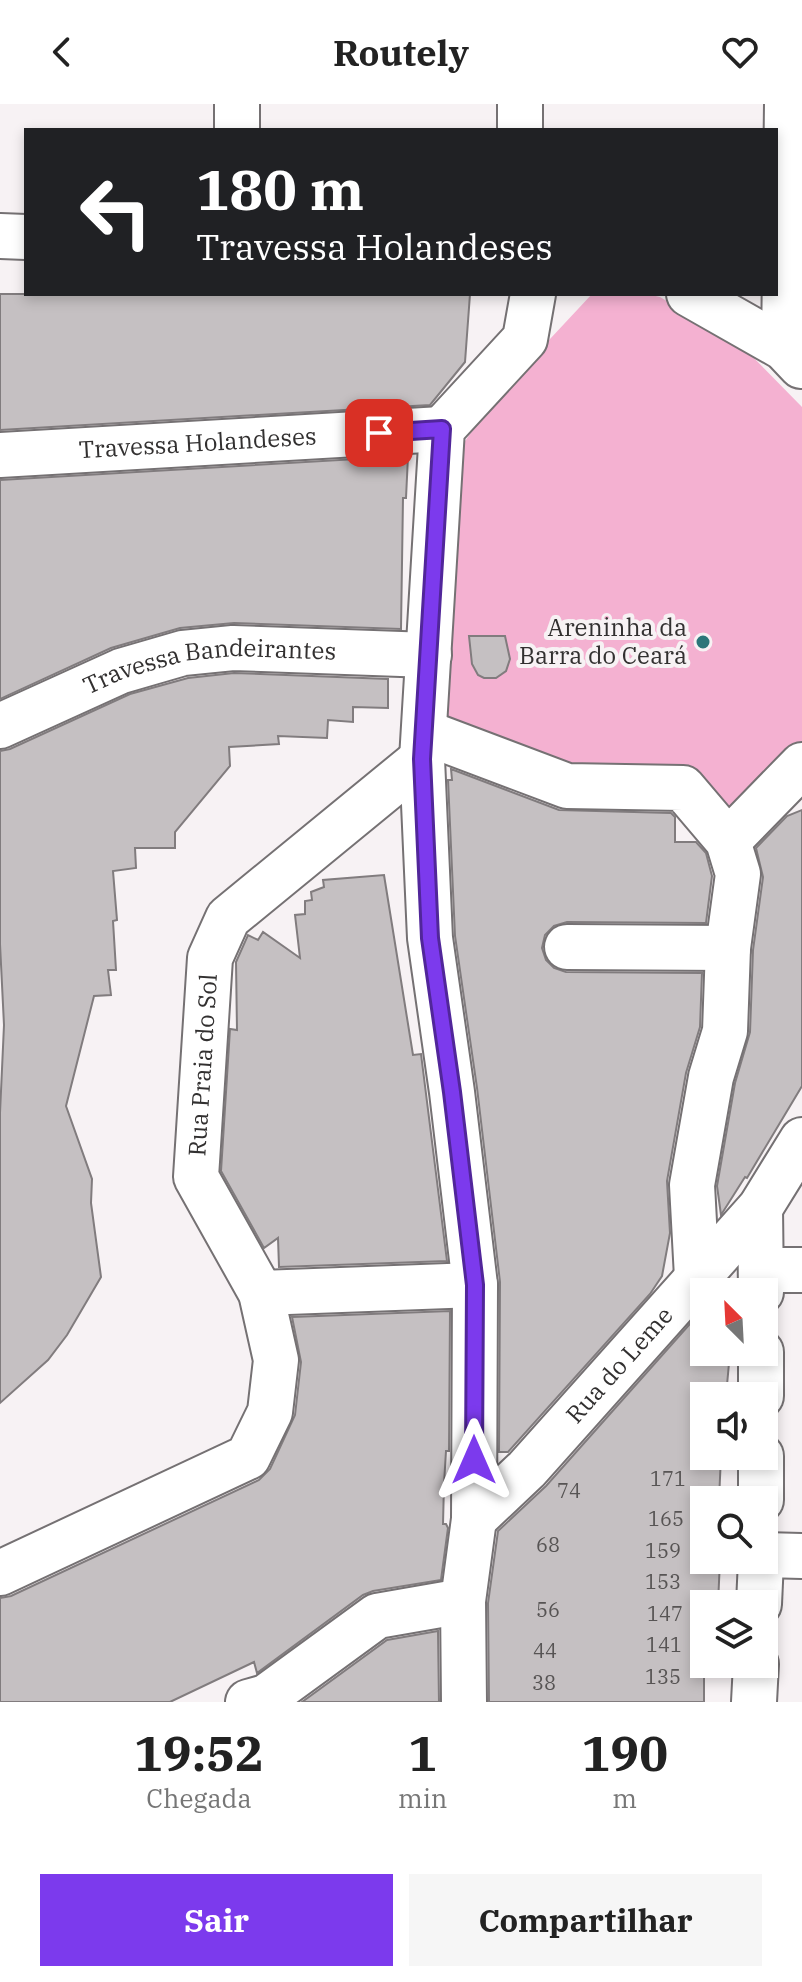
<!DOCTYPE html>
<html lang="pt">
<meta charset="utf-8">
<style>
body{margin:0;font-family:"IBM Plex Serif",serif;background:#f6f6f6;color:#222;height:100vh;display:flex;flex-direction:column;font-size:30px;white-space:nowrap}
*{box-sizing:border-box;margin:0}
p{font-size:26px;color:#767676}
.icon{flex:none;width:44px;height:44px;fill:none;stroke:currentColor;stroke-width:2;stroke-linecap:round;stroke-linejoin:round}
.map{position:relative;height:1598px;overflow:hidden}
.side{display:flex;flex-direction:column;background:#fff;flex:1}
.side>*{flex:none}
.hud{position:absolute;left:24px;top:24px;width:754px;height:168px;border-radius:0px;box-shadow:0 4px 12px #0003;background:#202124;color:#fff;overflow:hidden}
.needle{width:52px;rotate:336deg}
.controls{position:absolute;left:690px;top:1174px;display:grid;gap:16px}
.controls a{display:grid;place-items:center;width:88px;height:88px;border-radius:0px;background:#fff;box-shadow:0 4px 12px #0003;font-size:40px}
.pin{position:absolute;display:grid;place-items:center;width:68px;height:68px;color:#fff;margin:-34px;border-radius:16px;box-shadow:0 4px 12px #0006}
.me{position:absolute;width:88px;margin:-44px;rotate:0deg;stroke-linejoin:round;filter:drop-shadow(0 0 6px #0008)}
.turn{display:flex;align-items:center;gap:28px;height:168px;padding:0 40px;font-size:36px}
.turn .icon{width:104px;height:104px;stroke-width:2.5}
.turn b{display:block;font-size:56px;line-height:68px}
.eta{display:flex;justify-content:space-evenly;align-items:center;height:136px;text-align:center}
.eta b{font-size:48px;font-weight:700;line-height:56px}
.action{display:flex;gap:16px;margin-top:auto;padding:16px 40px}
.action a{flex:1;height:92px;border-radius:0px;background:#7c3aed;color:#fff;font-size:32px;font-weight:700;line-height:92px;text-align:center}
.action a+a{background:#f6f6f6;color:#222}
header{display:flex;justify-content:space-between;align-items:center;height:104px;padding:0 40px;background:#fff;font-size:36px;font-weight:700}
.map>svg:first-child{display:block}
.green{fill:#f4b1d1}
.building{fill:#c5c0c2;stroke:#817c7e;stroke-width:2}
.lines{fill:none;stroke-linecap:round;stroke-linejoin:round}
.minor-casing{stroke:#757173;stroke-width:48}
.minor{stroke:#fff;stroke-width:44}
.route-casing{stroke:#51269a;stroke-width:20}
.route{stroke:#7c3aed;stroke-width:14}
.poi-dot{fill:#2c7679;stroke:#f7f2f4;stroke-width:3}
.labels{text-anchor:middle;stroke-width:8;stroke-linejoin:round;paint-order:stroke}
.number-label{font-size:20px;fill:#575454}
.street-label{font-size:24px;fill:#323030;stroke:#f7f2f4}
.poi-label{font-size:24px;fill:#323030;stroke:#f7f2f4;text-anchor:end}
</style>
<header><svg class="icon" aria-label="back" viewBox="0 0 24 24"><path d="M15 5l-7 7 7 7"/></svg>Routely<svg class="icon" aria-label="heart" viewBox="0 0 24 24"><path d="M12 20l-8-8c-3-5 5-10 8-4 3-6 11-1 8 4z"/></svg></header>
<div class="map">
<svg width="802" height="1598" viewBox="0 0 802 1598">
<rect width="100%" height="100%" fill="#f7f2f4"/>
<!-- green -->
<path class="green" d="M592,190h55l13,3 82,49 60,61v384l-50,53 -59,-65 -123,-2 -123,-52 4,-263 41,-61z"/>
<!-- building -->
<path class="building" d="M0,190h470l-5,68 -35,43 -430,25z
M408,352l-2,42h-3l-2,131 -167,-6 -54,5 -69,20 -111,51v-219z
M469,532h36l5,23 -4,12 -10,7h-12l-6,-3 -6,-11z
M234,569l154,6v29l-35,-1v15l-25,-2 -1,18 -49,-2 1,8 -50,3 1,19 -55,66v16h-40l1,20 -23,3 4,49 -4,1 3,49h-8l3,25 -17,1 -28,110 26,73 -1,24 10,74 -34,58 -19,25 -48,43v-290l4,-88 -4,-81v-193l10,-2 120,-55 58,-16z
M451,665l108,41 112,3 4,4v25h21l10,11 6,23 -6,47 -139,-1 -13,4 -9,9 -3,13 4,12 8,8 12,4 136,1 -2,54 -14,46 -19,108 3,52 -8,43 -12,18 -142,158h-9l1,-170 -23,-194 -22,-152 -7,-156h4z
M802,706v276l-55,92 -2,-1 -24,38 -4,-29 18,-103 15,-51 3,-82 10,-73 -7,-29 31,-32z
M384,771l29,180 8,-1 26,207 -168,6 -1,-29 -14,10 -43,-77 9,-142 7,1 -1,-68 12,-27 10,5 5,-8 37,26 -5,-43 10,-1v-13l7,-1 -1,-8 13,-5 -1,-7z
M704,1204v44h26l-4,44h-22v60h17l-2,44h-15v60h16l-2,44h-14v98h-215l-1,-99 10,-72 48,-45z
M450,1207l-1,140h-3l-2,33 -1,40h3l2,4 -7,52 -68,11 -10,4 -106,78 -3,-11 -84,40h-170v-104l11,-2 248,-116 11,-11 25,-54 6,-53 -9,-45z
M438,1527l1,71h-137l85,-62z"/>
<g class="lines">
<defs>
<g id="minor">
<path d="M237,26v-26"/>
<path d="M520,26v-26"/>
<path d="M0,132l26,1"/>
<path d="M689,190l95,54 17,18"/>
<path d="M784,244l3,-244"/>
<path id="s1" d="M0,351l442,-26"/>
<path id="s2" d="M0,622l121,-55 62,-18 50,-5 196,7"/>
<path d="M424,628l143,54 116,2 45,53 10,33 -10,74 -3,83 -14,46 -19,108 5,92"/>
<path d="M728,737l74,-76"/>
<path d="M567,843l161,1"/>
<path d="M760,1104l1,84"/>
<path d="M761,1166h41"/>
<path d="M261,1189l214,-8"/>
<path d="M761,1248v44"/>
<path d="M761,1352v44"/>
<path id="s3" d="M474,1415l53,-50 233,-261 42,-68"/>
<path d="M764,1451l38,1"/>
<path id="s4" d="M0,1469l248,-116 22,-45 6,-52 -15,-67 -65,-116 14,-219 18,-40 194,-159"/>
<path d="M759,1500l2,-44"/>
<path d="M248,1598l18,-5 111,-81 86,-15"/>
<path d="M464,1598l-1,-101 11,-82 1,-234 -23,-193 -22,-154 -8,-179 20,-330 83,-90 8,-45"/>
<path d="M754,1598l2,-38"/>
</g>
</defs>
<!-- minor casing -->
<use href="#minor" class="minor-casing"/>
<!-- minor -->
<use href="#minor" class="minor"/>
</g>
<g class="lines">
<defs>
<path id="route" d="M379,329l63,-4 -20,330 8,179 22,154 23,193 -1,175"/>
</defs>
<!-- route casing -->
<use href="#route" class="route-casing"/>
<!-- route -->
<use href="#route" class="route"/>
</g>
<!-- markers -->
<circle class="poi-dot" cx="703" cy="538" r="8"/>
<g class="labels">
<!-- number labels -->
<g class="number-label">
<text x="668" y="1382">171</text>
<text x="569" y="1394">74</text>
<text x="666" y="1422">165</text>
<text x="548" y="1448">68</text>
<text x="663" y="1454">159</text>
<text x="663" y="1485">153</text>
<text x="548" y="1513">56</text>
<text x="665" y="1517">147</text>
<text x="664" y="1548">141</text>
<text x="545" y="1554">44</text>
<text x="663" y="1580">135</text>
<text x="544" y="1586">38</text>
</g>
<!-- street labels -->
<g class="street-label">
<text dy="8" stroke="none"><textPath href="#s1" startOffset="198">Travessa Holandeses</textPath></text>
<text dy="8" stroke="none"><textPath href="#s2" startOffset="222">Travessa Bandeirantes</textPath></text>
<text dy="8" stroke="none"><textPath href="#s4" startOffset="690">Rua Praia do Sol</textPath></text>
<text dy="8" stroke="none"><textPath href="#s3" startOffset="212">Rua do Leme</textPath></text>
</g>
<!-- poi labels -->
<g class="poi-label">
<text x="687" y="532">Areninha da<tspan x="687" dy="28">Barra do Ceará</tspan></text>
</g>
</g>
</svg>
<div class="controls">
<a><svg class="needle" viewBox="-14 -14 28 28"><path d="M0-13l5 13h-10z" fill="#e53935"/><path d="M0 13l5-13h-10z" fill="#767676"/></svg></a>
<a><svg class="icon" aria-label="sound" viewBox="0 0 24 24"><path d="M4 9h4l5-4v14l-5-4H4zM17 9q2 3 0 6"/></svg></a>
<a><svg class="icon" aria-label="search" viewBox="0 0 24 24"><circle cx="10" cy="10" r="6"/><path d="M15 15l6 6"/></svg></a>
<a><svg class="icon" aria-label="layers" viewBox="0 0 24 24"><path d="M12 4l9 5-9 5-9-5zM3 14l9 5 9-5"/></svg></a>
</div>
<div class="pin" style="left:379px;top:329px;background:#d93025"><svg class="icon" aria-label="arrive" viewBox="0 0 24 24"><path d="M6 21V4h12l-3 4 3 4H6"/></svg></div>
<svg class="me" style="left:474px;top:1356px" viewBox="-20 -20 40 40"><path d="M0-17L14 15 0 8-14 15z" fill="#7c3aed" stroke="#fff" stroke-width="4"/></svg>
<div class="hud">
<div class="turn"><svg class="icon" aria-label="left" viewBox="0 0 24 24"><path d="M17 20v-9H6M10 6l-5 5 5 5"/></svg><div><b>180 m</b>Travessa Holandeses</div></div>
</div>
</div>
<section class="side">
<div class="eta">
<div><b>19:52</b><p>Chegada</p></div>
<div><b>1</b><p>min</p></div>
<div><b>190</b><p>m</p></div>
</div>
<div class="action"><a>Sair</a><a>Compartilhar</a></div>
</section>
